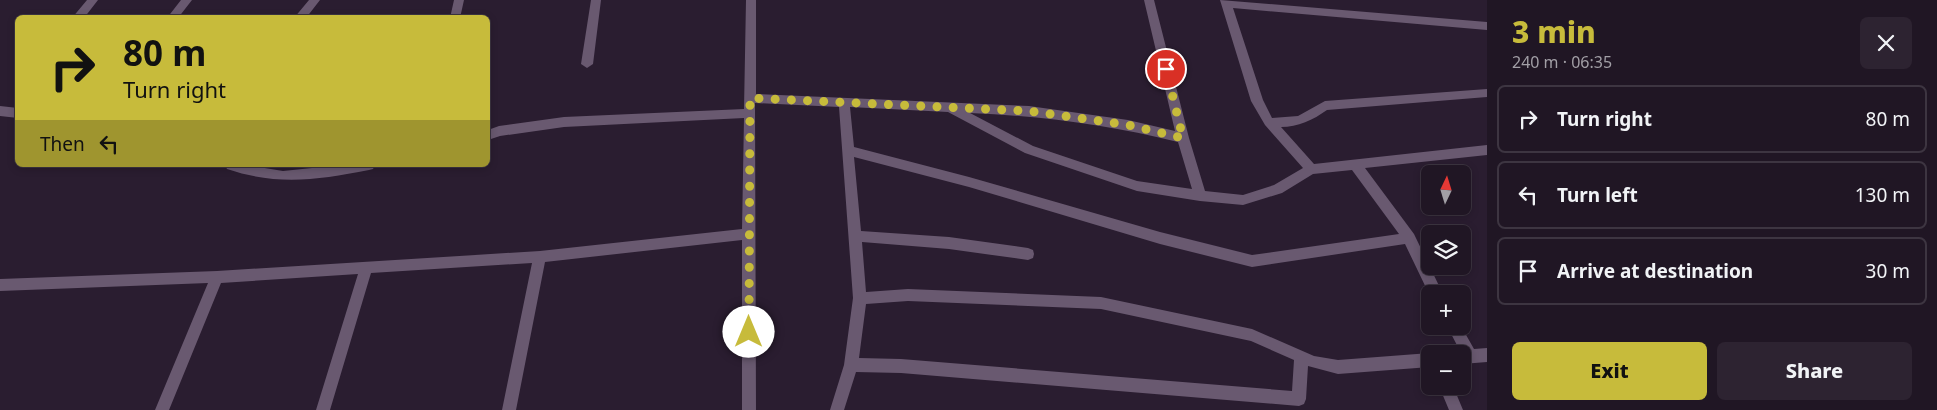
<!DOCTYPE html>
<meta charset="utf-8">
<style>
body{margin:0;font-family:"Noto Sans",sans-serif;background:#2d2331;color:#f1f3f6;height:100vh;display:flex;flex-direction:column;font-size:19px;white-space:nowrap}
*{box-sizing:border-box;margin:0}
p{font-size:16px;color:#a29fa6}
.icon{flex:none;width:28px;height:28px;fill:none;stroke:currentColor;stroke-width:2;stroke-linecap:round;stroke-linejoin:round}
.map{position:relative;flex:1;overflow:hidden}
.side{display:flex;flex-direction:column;background:#201624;width:450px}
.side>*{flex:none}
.banner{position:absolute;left:15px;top:15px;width:475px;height:152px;border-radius:8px;box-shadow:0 2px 8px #0003,0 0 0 1px #3d3541;background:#c7bb3b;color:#111;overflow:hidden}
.needle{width:32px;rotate:4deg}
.tools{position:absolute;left:1421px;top:165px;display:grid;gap:10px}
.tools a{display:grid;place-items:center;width:50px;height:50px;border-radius:8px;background:#201624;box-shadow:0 2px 8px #0003,0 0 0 1px #3d3541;font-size:25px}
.pin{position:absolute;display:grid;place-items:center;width:42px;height:42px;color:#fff;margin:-21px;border:2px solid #fff;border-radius:50%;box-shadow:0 1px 5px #0007}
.me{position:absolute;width:55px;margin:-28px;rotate:0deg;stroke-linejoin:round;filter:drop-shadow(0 0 4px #0008)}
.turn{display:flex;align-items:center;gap:18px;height:105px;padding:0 25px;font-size:22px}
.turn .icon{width:65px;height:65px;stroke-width:2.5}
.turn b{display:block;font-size:35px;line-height:42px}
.then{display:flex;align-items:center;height:48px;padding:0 25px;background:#0003;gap:10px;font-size:19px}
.round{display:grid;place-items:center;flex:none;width:52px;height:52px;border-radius:8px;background:#2d2331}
.head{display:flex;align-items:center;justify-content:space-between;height:85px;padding:0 25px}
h1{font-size:30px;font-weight:800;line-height:38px;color:#c7bb3b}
.cta{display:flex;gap:10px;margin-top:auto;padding:10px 25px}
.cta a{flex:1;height:58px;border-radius:8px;background:#c7bb3b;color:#111;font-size:20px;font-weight:800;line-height:58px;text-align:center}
.cta a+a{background:#2d2331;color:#f1f3f6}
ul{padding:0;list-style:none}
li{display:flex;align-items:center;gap:15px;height:68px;margin:0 10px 8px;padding:0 15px;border:2px solid #3d3541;border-radius:8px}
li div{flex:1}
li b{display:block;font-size:19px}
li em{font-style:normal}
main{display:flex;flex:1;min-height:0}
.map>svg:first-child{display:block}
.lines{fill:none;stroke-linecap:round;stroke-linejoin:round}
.minor{fill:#695970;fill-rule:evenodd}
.tertiary{fill:#695970;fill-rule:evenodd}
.route{stroke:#c7bb3b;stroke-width:9;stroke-dasharray:0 16.2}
</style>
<main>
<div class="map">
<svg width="1487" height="410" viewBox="0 0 1487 410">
<rect width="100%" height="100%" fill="#2a1d30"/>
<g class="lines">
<!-- minor -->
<path class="minor" d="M87,0h11l-14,18h-12z
M181,0h11l-14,18h-11z
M309,0h11l-14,18h-12z
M454,0h10l-4,18h-10z
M591,0h10l-8,64 -6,4 -6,-4z
M746,0h10v94l273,12 99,14 47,11 -31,-131h10l35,138 16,53 38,4 31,-10 29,-17 -38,-43 -14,-24 -31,-101 267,22v8l-254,-22 30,92 9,18 26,-2 27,-15 162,-12v8l-160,13c-14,10 -29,17 -46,17l33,37 173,-19v10l-122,13 49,66 29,60h-13v2l-25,-52 -153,23 -92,-23 -191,-57 -115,-30 7,74 88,6 79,11 5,2 1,4 -1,4 -5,2 -79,-11 -87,-7 4,50 42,-3 193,8 151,32 62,27 24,4 92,-7v14l-92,7 -30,-8 -2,33 -2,5 -5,2 -398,-33 -45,-1 -12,38h-14l14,-45 9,-67 -14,-191 -84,-4 1,307h-14v-170l-197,22 -29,148h-14l30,-147 -161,10 -41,137h-14l42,-136 -137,9 -52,127h-14l53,-127 -208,8v-12l217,-8 323,-20 202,-22 2,-111 -180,9 -64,9 -12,4v-10l11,-4 65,-9 180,-8zM850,107l98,5 77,41 112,38 63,10 43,4 39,-12 31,-19 39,-4 47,64 -147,21 -92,-23 -191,-55 -115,-30zM970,113c71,3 139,12 208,29l14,47 -55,-8 -104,-35zM908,301l193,8 150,32 43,19 -2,31 -391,-32 -42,-1 7,-54z
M225,165h22l36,6 58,-6h34l-2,4 -4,1c-52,10 -91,16 -142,-1z
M1447,326h14l13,23 13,-1v14l-25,2v-10h-6l4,-3z
M1439,386h14l10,24h-14z"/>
<!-- tertiary -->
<path class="tertiary" d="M0,106l18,2v10l-18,-2z"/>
</g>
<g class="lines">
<!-- route -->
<path class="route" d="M749,332l1,-234 279,13 99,14 55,13 -17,-69"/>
</g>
</svg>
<div class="tools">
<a><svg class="needle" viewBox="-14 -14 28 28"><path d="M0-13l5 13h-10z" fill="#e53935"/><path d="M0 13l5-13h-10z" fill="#a29fa6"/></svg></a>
<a><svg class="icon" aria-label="layers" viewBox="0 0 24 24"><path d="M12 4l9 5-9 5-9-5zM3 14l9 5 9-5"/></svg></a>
<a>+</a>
<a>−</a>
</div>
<div class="pin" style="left:1166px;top:69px;background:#d93025"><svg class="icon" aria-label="arrive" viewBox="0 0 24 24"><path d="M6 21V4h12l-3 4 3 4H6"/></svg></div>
<svg class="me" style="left:749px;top:332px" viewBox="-20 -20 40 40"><circle r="19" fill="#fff"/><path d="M0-13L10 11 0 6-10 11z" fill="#c7bb3b"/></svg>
<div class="banner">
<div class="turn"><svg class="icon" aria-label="right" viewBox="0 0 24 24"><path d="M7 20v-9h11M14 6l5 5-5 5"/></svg><div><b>80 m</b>Turn right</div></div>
<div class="then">Then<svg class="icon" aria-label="left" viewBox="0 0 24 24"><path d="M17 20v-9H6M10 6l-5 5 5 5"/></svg></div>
</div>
</div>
<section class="side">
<div class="head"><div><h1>3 min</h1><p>240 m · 06:35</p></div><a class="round"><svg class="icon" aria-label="close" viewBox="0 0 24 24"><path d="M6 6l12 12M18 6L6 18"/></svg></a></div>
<ul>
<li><svg class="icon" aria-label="right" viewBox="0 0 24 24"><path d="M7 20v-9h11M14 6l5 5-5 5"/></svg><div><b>Turn right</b></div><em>80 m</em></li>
<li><svg class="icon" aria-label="left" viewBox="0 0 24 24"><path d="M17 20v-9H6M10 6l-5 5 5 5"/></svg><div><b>Turn left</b></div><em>130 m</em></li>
<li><svg class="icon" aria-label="arrive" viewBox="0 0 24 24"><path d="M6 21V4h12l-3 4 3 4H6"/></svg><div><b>Arrive at destination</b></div><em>30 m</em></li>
</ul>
<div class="cta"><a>Exit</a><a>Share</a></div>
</section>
</main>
